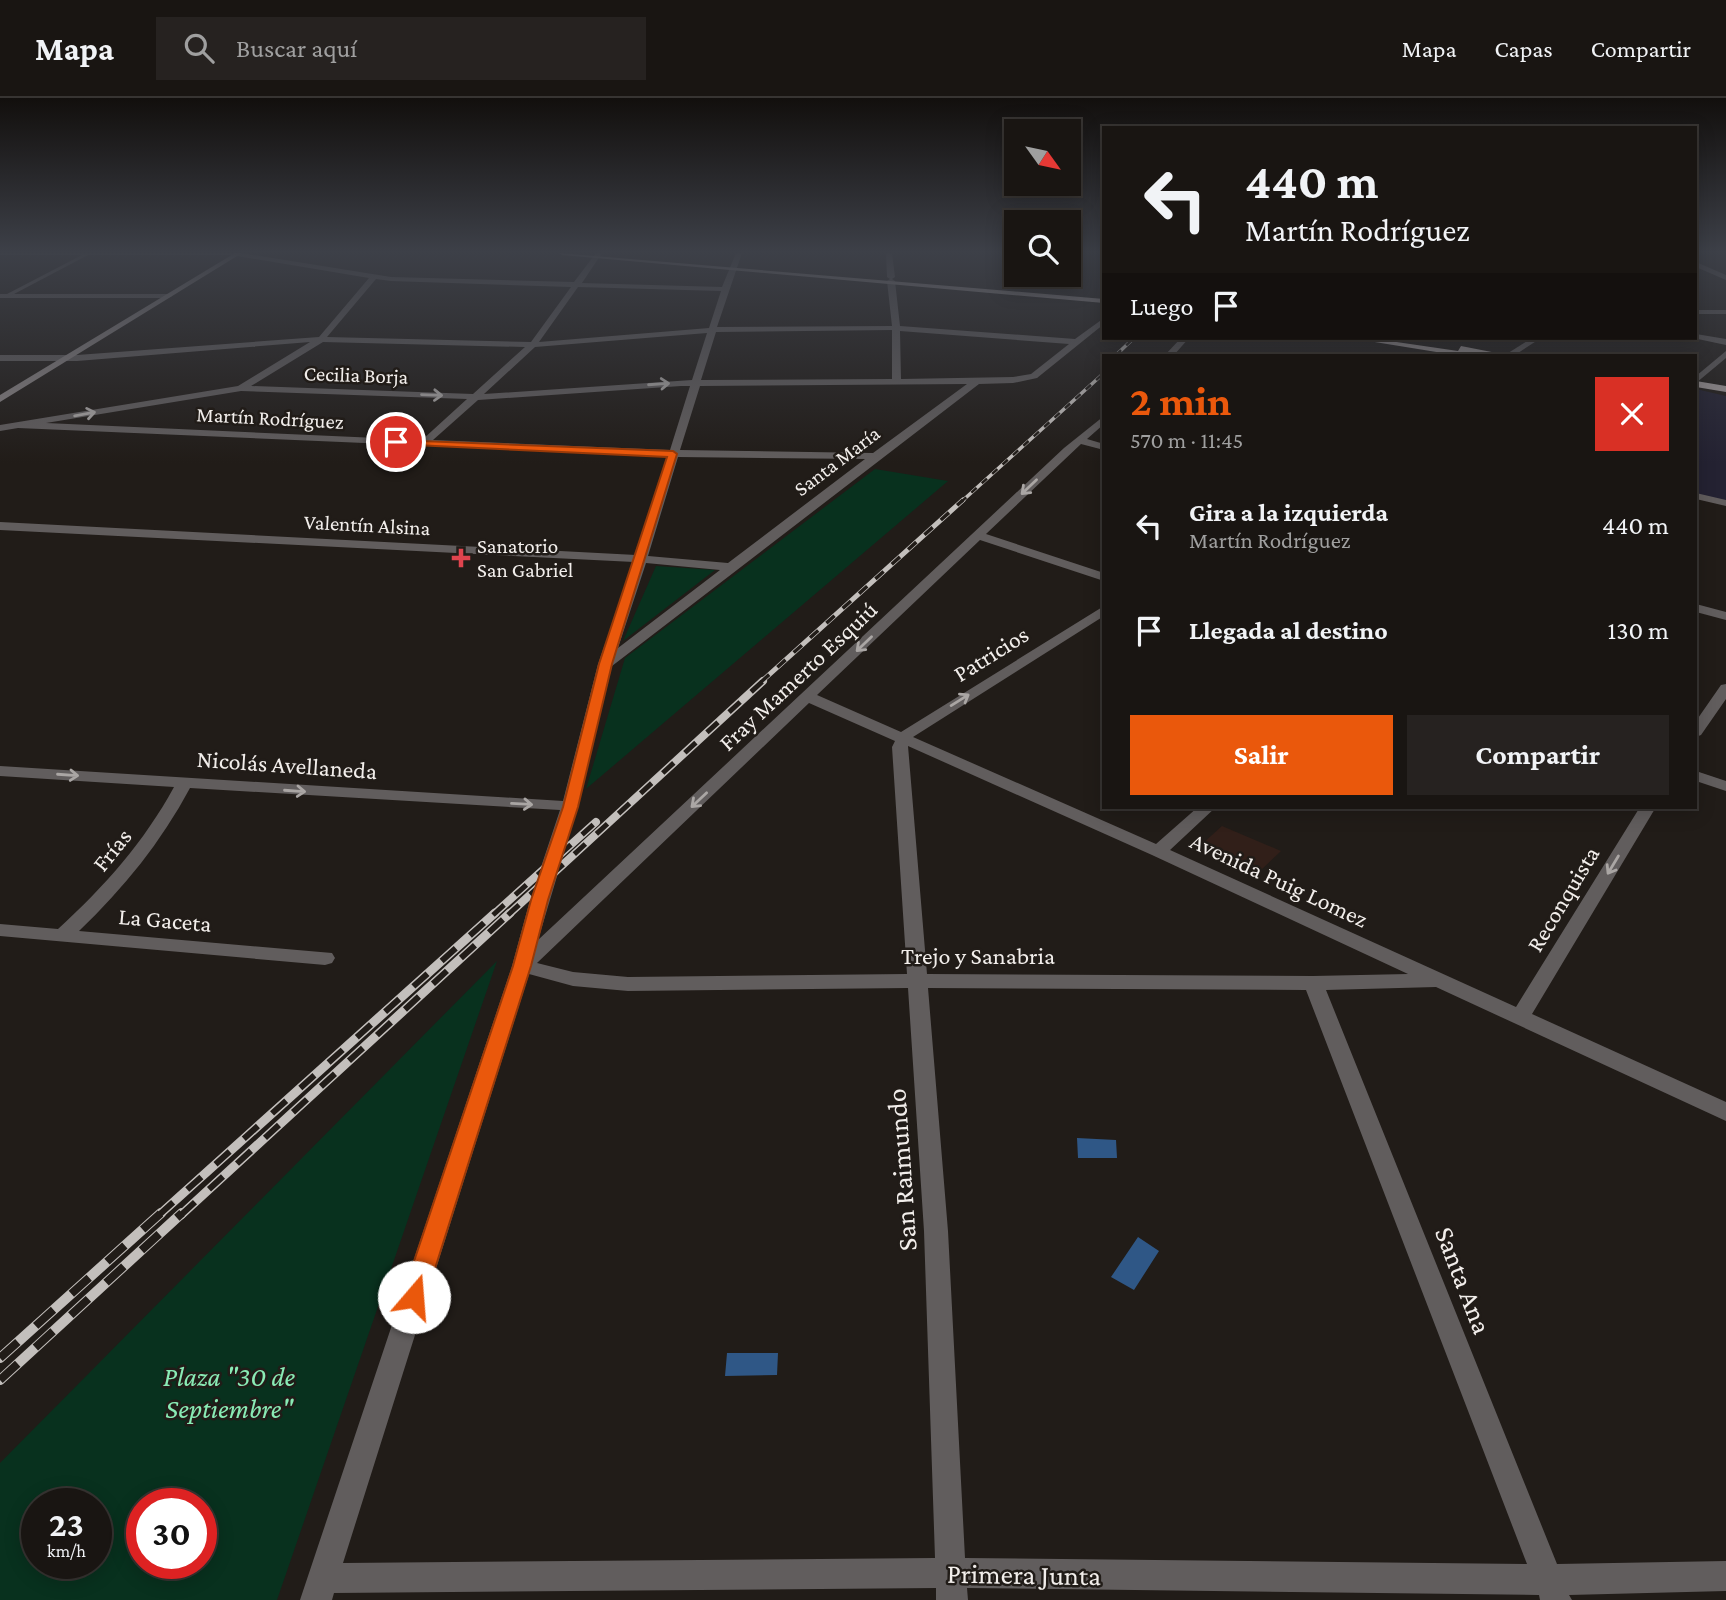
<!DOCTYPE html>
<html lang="es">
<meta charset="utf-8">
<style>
body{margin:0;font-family:"Crimson Pro",serif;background:#262220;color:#f1f3f6;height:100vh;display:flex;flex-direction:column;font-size:26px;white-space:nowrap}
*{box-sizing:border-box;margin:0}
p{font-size:23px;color:#9f9f9f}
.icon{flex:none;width:38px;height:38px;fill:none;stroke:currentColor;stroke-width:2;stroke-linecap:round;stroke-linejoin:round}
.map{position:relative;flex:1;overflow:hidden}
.side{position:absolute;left:1102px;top:256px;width:595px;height:455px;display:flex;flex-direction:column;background:#191512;border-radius:0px;box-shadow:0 4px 18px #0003,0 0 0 2px #373432}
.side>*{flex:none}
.top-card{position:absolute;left:1102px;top:28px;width:595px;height:214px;border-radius:0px;box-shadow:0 4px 18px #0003,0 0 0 2px #373432;background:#191512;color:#f1f3f6;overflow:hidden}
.needle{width:46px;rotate:123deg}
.buttons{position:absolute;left:1004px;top:21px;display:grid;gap:14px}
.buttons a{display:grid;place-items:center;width:77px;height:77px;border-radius:0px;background:#191512;box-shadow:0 4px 18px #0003,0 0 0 2px #373432;font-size:35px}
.speed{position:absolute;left:21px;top:1390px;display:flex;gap:14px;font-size:35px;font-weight:700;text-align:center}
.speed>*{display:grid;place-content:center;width:91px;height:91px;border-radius:50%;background:#191512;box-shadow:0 4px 18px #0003,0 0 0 2px #373432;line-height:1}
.speed small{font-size:18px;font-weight:400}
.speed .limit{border:10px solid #d22;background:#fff;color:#111}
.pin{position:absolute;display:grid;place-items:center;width:60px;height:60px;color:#fff;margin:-30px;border:4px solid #fff;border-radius:50%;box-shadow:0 2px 7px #0007}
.me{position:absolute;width:77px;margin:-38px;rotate:18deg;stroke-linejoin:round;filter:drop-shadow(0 0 5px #0008)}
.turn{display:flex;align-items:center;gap:24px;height:147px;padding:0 28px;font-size:32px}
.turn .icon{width:91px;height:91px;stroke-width:2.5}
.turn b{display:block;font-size:49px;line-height:60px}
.then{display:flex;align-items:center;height:66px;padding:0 28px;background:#0003;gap:14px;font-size:26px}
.round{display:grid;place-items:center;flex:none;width:74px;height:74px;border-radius:0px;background:#262220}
.headline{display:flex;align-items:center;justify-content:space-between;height:119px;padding:0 28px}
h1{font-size:42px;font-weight:700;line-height:52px;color:#ea580c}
.cta{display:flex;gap:14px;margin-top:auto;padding:14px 28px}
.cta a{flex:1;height:80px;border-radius:0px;background:#ea580c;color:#fff;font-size:28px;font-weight:700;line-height:80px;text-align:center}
.cta a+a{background:#262220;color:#f1f3f6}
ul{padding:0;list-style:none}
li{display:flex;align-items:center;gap:21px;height:105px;padding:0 28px}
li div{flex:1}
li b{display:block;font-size:26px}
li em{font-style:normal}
header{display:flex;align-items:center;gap:42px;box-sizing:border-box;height:98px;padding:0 35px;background:#191512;border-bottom:2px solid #373432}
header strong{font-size:33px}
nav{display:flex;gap:38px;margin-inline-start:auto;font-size:24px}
.search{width:490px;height:63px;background:#262220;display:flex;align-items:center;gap:18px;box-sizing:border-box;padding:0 24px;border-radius:0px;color:#9f9f9f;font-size:26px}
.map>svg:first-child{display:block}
.commercial{fill:#311f19}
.education{fill:#242232}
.green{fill:#08311e;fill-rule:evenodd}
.water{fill:#2f5786}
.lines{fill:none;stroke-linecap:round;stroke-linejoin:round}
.street{fill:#615d5d;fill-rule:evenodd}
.secondary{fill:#888282;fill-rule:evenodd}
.primary{fill:#a69e9e;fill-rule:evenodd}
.rail-far4-casing{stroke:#c3bfbc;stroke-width:3.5}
.rail-far3-casing{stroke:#c3bfbc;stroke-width:5}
.rail-far2-casing{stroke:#c3bfbc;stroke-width:8}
.rail-far1-casing{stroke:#c3bfbc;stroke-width:9}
.rail-casing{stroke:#c3bfbc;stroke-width:10}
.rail-far4{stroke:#211c18;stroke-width:2.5;stroke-dasharray:7;stroke-linecap:butt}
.rail-far3{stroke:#211c18;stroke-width:3.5;stroke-dasharray:11;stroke-linecap:butt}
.rail-far2{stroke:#211c18;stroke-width:5;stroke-dasharray:15;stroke-linecap:butt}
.rail-far1{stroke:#211c18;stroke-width:6;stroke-dasharray:19;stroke-linecap:butt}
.rail{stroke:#211c18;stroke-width:8;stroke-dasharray:24;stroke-linecap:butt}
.oneway{stroke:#aaa6a4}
.route{fill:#ea580c;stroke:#983908;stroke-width:2}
.health-dot{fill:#e0444e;stroke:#211c18;stroke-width:2.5}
.labels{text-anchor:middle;stroke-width:5;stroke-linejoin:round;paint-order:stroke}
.far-street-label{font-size:21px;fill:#f2eeeb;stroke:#211c18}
.far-poi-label{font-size:21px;fill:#f2eeeb;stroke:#211c18;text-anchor:start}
.street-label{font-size:24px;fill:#f2eeeb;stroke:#211c18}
.near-street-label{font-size:28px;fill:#f2eeeb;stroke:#211c18}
.near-park-label{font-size:28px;font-style:italic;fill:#89ebb5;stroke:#211c18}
</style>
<header>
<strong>Mapa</strong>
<div class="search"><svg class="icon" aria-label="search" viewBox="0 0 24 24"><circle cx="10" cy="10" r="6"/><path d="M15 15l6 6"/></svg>Buscar aquí</div>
<nav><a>Mapa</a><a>Capas</a><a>Compartir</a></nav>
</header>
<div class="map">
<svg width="1726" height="1502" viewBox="0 0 1726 1502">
<rect width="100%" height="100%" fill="#211c18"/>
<!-- commercial -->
<path class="commercial" d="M1222,728l59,25 -21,20 -59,-26z"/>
<!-- education -->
<path class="education" d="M1696,291l30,7v105l-30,-7z"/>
<!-- green -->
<path class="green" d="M875,371l73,12 -362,308 39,-131z
M656,468l59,4 -92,71z
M497,863l-220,639h-277v-137zM37,1405h59v60h-59zM142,1405h59v60h-59z"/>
<!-- water -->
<path class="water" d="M1077,1040l39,2 1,18h-39z
M1138,1139l21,14 -25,39 -23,-13z
M727,1255h51l-1,22 -52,1z"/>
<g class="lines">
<!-- street -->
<path class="street" d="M0,155h241l150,24 183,5 22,-29h6l-20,30 140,4 14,-34h6l-25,74 175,-1 -5,-45 3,-2 -3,-2 -1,-24h6l3,24 -3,2 3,2 5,45 175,13 29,-21v6l-67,54 -24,5 -34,1 -367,282 -34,140 -40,134 526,-492 40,-32v8l-17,15 17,5v6l-23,-6 -95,90 118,39v8l-124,-41 -163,155 84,37 203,-126v10l-191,121 243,107 42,-37h18l-46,43 346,157 124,-200h16l-124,207 194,88v19l-290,-134 -110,3 231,574 169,-3v30l-157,4 3,5h-32l-1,-5 -572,-7 1,12h-32v-12l-602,5 -2,7h-32l212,-634 18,-66 30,-90 -370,-22c-29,54 -66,100 -111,143l253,22 3,5 -3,5 -7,2 -325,-29v-12l58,5c47,-43 86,-87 116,-142l-174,-11v-10l563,35 35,-137 36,-102 -634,-32v-8l636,33 32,-99 -650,-28 -18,3v-6l238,-39 72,-44 -233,19h-77v-6h77l242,-18 50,-59 -138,-23h-143l-74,39h154l4,2 -4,2h-168v-4h7l75,-39h-82zM376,181l15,2 180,6 -40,55 -204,-5zM578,189l143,4 -12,37 -170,14zM892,232v49l-191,1 15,-48zM900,233l169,13 -38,30 -18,3 -112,2zM707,235l-15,47 -208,14 51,-47zM323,244l202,5 -52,47 -222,-8zM967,286l-94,69 -193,-3 20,-64zM681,288h9l-20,64 -237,-10 45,-40zM241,293l226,8 -45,41 -376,-17zM678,359l187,2 -137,104 -80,-7zM646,465l74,7 -102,78zM809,605l86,38 -3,6 15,227 -279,3 -55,-5 -36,-9zM908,648l244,109 256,119 -95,2 -386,-2zM529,876l44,12 55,5 280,-3 16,243 11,327 -592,5zM928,890l378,2 221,574 -562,-6 -17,-327z
M1696,164l30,13v5l-30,-13z
M1696,212h30v4h-30z
M1696,236l30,5v6l-33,-7h3z
M1181,240h8l-15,17h-9z
M1532,240h9l-26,17h-10z
M1726,253v7l-30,25v-7z
M1696,395l30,7v6l-30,-7z
M1696,506l30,8v8l-30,-8z
M1726,586v15l-25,36 -5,2v-16l25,-36z
M1696,673l30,10v10l-30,-10z"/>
<!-- secondary -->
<path class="secondary" d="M235,155h7l-242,149v-7z"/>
<!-- primary -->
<path class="primary" d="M559,155l545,46v4l-542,-48z
M1350,240h19l89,13 3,-5 46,9h-52z
M1696,283l30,5v6l-30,-5z"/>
<defs>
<path id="rail-far4" d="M1116,257l18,-17
M961,404l143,-129"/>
<path id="rail-far3" d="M761,584l202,-182"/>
<path id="rail-far2" d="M493,817l103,-93
M508,817l255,-234"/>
<path id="rail-far1" d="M159,1117l336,-302
M181,1117l329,-302"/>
<path id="rail" d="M0,1260l161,-145
M0,1282l182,-167"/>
</defs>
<!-- rail-far4 casing -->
<use href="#rail-far4" class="rail-far4-casing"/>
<!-- rail-far3 casing -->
<use href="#rail-far3" class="rail-far3-casing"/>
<!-- rail-far2 casing -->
<use href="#rail-far2" class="rail-far2-casing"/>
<!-- rail-far1 casing -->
<use href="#rail-far1" class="rail-far1-casing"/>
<!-- rail casing -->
<use href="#rail" class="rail-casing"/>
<!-- rail-far4 -->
<use href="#rail-far4" class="rail-far4"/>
<!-- rail-far3 -->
<use href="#rail-far3" class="rail-far3"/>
<!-- rail-far2 -->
<use href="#rail-far2" class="rail-far2"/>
<!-- rail-far1 -->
<use href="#rail-far1" class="rail-far1"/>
<!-- rail -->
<use href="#rail" class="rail"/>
</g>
<!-- one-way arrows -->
<defs><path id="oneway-shaft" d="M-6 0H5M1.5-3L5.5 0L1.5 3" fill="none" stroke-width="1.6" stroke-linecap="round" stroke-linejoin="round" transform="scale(1.75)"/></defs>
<g class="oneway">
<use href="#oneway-shaft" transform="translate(659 286) rotate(-4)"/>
<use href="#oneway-shaft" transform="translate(432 297) rotate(2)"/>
<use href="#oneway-shaft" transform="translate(85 316) rotate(-10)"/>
<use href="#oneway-shaft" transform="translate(1029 389) rotate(136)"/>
<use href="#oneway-shaft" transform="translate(864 546) rotate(136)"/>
<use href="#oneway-shaft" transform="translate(960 602) rotate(-32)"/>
<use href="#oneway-shaft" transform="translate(68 677) rotate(4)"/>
<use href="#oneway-shaft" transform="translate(295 693) rotate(4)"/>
<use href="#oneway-shaft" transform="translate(699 702) rotate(137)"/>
<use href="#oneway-shaft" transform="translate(522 706) rotate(3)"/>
<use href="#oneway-shaft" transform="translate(1613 767) rotate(121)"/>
</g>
<!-- sky -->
<linearGradient id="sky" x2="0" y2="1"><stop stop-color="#120f0d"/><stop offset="0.42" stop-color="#3d4048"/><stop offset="1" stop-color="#3d4048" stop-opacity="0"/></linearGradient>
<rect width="1726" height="365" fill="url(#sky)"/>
<!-- route -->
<path class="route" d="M396,342l277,11 4,3 -65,210 -34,143 -30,93 -17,66 -105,331 -4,8 -8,3 -8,-3 -4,-8 111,-331 18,-66 32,-93 36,-143 68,-207 -274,-13 -1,-2z"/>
<!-- markers -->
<path class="health-dot" d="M457.5 449.5h7v7h7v7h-7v7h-7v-7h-7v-7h7z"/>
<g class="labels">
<!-- far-street labels -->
<g class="far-street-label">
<text transform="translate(356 277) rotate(2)" y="7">Cecilia Borja</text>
<text transform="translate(270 320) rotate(3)" y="7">Martín Rodríguez</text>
<text transform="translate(837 363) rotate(-37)" y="7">Santa María</text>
<text transform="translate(367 427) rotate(3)" y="7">Valentín Alsina</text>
</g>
<!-- far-poi labels -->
<g class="far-poi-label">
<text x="477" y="455">Sanatorio<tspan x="477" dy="24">San Gabriel</tspan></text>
</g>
<!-- street labels -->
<g class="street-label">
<text transform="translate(991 556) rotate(-32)" y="8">Patricios</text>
<text transform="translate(798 578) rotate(-43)" y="8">Fray Mamerto Esquiú</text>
<text transform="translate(287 667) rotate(4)" y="8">Nicolás Avellaneda</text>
<text transform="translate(112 752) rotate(-51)" y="8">Frías</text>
<text transform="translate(1279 782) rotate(25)" y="8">Avenida Puig Lomez</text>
<text transform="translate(1563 801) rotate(-59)" y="8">Reconquista</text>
<text transform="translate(165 822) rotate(5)" y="8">La Gaceta</text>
<text x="978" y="866">Trejo y Sanabria</text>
</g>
<!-- near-street labels -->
<g class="near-street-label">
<text transform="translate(901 1072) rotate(-94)" y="10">San Raimundo</text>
<text transform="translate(1464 1182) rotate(69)" y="10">Santa Ana</text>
<text transform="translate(1024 1476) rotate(1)" y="10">Primera Junta</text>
</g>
<!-- near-park labels -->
<g class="near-park-label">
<text x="229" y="1288">Plaza "30 de<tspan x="229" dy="32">Septiembre"</tspan></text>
</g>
</g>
</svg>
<div class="buttons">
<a><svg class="needle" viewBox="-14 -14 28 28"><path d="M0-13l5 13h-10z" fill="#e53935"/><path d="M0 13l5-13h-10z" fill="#9f9f9f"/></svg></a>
<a><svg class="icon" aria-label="search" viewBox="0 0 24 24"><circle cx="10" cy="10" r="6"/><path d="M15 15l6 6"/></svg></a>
</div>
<div class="speed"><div>23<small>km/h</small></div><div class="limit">30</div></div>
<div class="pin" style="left:396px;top:344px;background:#d93025"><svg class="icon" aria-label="arrive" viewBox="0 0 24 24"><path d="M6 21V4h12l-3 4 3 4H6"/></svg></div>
<svg class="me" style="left:414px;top:1199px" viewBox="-20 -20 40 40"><circle r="19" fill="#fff"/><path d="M0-13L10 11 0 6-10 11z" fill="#ea580c"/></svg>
<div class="top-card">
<div class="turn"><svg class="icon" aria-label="left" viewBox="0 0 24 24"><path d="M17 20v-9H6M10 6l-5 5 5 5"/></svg><div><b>440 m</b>Martín Rodríguez</div></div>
<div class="then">Luego<svg class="icon" aria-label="arrive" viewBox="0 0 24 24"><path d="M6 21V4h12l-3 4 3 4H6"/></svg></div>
</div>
<section class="side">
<div class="headline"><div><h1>2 min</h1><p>570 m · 11:45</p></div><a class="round" style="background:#d93025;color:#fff"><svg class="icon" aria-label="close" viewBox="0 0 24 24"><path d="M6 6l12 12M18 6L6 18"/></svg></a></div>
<ul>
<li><svg class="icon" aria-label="left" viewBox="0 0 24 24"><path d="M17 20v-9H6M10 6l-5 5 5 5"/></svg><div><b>Gira a la izquierda</b><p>Martín Rodríguez</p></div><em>440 m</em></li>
<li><svg class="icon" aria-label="arrive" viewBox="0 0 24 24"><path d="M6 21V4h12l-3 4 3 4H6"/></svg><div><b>Llegada al destino</b></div><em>130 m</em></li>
</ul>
<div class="cta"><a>Salir</a><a>Compartir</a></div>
</section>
</div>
